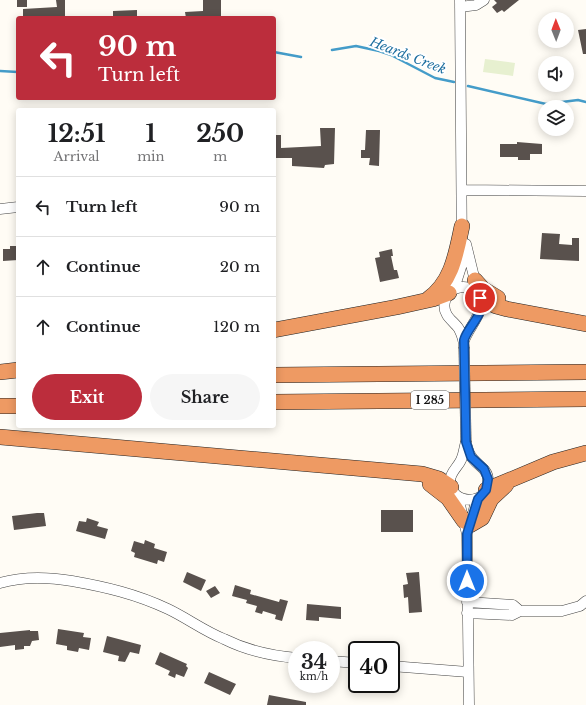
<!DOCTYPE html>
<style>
body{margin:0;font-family:"Libre Baskerville",serif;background:#f6f6f6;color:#202124;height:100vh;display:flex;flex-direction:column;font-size:15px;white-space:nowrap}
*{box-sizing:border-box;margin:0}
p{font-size:13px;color:#757577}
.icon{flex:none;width:22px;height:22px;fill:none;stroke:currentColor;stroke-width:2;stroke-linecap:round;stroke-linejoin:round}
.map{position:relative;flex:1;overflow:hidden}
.drawer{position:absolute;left:16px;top:108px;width:260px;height:320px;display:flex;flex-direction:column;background:#fff;border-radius:4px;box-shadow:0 2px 10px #0003}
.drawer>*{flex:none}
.guide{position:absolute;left:16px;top:16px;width:260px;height:84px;border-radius:4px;box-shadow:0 2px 10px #0003;background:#bc2d3c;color:#fff;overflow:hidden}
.needle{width:26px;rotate:359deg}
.controls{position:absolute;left:538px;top:12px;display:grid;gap:8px}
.controls a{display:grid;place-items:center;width:36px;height:36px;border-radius:50%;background:#fff;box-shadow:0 2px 10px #0003;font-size:20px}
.speed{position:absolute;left:288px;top:641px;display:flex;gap:8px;font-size:20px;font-weight:700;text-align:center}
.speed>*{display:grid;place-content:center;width:52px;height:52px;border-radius:50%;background:#fff;box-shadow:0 2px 10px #0003;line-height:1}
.speed small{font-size:10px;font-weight:400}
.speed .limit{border:2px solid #111;border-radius:6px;background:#fff;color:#111}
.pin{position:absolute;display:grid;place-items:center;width:34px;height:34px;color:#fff;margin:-17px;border:2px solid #fff;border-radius:50%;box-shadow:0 1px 4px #0007}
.me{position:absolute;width:44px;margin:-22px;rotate:0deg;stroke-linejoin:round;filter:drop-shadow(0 0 3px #0008)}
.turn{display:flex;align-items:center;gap:14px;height:84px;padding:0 16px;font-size:18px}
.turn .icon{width:52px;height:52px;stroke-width:2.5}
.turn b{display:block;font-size:28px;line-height:34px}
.eta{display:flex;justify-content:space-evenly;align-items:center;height:68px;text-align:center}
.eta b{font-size:24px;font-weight:700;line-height:28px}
.primary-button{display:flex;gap:8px;margin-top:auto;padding:8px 16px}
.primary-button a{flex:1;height:46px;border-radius:24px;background:#bc2d3c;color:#fff;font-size:16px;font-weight:700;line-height:46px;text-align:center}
.primary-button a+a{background:#f6f6f6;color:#202124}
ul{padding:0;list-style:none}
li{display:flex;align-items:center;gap:12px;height:60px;padding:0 16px;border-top:1px solid #e0e0e0}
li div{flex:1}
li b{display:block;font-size:15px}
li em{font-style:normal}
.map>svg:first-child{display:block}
.pitch{fill:#e7f0d0}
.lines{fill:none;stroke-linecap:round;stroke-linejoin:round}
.stream{stroke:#449cc9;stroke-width:2.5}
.building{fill:#59514d}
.minor-casing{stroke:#444;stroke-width:11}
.highway-casing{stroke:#222;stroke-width:16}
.minor{stroke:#fff;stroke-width:10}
.highway{stroke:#ee9a63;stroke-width:15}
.minor-bridge-casing{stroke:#444;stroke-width:11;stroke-linecap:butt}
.minor-bridge{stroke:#fff;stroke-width:10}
.route-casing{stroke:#114b97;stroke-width:10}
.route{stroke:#1a73e8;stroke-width:7}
.labels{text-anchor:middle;stroke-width:4;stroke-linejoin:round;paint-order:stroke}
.shield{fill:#fff;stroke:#585858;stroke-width:1}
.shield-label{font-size:11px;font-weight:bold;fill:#111}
.water-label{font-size:13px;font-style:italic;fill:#1d6e9f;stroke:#fff}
</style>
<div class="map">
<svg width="586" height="705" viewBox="0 0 586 705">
<rect width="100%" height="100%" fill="#fffcf5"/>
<!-- pitch -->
<path class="pitch" d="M485,59l30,4 -2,13 -30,-4z"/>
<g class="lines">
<!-- stream -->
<path class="stream" d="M332,50l24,-4 23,5 12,4 44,23 19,4
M274,52l27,5
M0,71l18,1
M468,86l78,18 32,-4 8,2"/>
</g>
<!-- building -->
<path class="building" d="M17,0h10v7h-10z
M56,0h9v18h-42v-9l34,-2z
M203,0h18v18h-35l-1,-6 18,-1z
M494,0h25l-15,12 -2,-2 -5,3 -5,-6 5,-4z
M137,10v8h-24v-7z
M586,29v25h-3l-5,-24z
M320,128h15l-1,36 -9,1 -1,3 -32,-2v-8h-18v-23h7v13l40,-2z
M366,130h14l-1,36 -10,-1 1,-7h-9v-8h4z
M517,142l25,2v10h-12v6h-12v-3h-18v-13h17z
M542,233l18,1 -1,10 13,1v-7h7v23l-39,-2z
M10,246h8v14l-15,1v-12h7z
M392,249l1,7h-2l3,14h3l2,8 -19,4 -5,-24 5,-1 -1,-5z
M381,510h32v22h-32z
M37,513h7l2,13 -32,4 -2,-14z
M87,518l12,4 -2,4 11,3 -3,10 -29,-8 3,-10 7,1z
M145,540l10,4 -1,4 13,4 -3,10 -6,-2 -1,4 -23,-7 1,-4 -4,-2 3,-10 10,3z
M187,572l19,8 -5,11 -18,-9z
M419,572l3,40 -13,1 -1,-16 -4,1 -1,-13 5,-1 -2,-11z
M235,585l16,5 -1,4 29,8 1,-3 8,2 -6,20 -7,-2 1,-4 -13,-4 -1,3 -7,-2 2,-6 -11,-3 1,-3 -15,-4z
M215,586l5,7 -9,5 -5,-7z
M307,604l34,3v12l-22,-2v4l-13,-1z
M58,629l26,4 -1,4 8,1 -2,12 -10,-2 -1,4 -11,-2v-4l-11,-2z
M30,630v1h8l1,9 -7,1 -2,5h-6v3l-9,1v-5l-15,2v-14z
M107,636l34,9 -2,9 -9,-2 -5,10 -7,-1 1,-5 -16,-4z
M160,652l27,12 -1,2 2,2 -4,9 -8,-3 -1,4 -7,-3 2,-4 -15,-7z
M209,672l27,12 -6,11 -26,-12z
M269,695l37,7v3h-39z"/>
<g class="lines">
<defs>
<path id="minor" d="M460,7l16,-2 8,-5
M462,190l124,1
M0,209l18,-2
M466,244l10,41
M454,289l8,-25 -2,-264
M464,341c5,-16 30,-37 9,-51 -5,-3 -10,-4 -15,-2 -12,3 -17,17 -11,27 3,5 9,9 12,14 3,6 5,11 5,18
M466,442c1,5 2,10 5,14 5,9 17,12 17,24 2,26 -38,26 -38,1 0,-9 8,-14 11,-21 3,-6 3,-12 5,-18z
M458,497l9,37 2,171
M469,527l8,-28
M0,583c24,-7 48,-6 72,-2 34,6 64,13 96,28 19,9 36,22 56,30 22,11 48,17 73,19
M467,602l46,3 7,6
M467,613l45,2 8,-4h42l18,-5 6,-5
M331,661l26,2
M391,666l77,6"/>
<path id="highway" d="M475,280l8,9 15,9
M480,298l16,8 11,3 79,15
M428,299c24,-17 28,-45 34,-73
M274,330l123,-23 36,-8 16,-6
M0,372l18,-2
M274,375l312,-3
M274,402l312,-3
M0,406h18
M0,437l422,37 17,5 12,8
M430,484l18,14 16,23
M486,490l67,-28 33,-9
M470,525l12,-7 9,-19 15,-14"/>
</defs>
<!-- minor casing -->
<use href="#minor" class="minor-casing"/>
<!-- highway casing -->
<use href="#highway" class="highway-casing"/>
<!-- minor -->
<use href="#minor" class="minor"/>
<!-- highway -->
<use href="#highway" class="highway"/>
<defs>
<path id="minor-bridge" d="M464,347l2,95"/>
</defs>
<!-- minor-bridge casing -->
<use href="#minor-bridge" class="minor-bridge-casing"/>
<!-- minor-bridge -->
<use href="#minor-bridge" class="minor-bridge"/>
</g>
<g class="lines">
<defs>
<path id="route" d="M467,581v-47l11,-35 8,-9 2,-11 -4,-10 -13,-12 -5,-15 -2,-102c4,-14 22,-26 16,-42"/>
</defs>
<!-- route casing -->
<use href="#route" class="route-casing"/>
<!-- route -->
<use href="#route" class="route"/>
</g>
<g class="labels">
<!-- shield labels -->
<rect class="shield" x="411" y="391" width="38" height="18" rx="3"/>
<g class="shield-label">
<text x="430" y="404">I 285</text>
</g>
<!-- water labels -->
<g class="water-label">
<text transform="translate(408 55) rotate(21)" y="5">Heards Creek</text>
</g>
</g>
</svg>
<div class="controls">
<a><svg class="needle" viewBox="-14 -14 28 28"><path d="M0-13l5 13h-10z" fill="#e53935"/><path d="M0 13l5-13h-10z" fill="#757577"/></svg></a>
<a><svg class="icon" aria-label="sound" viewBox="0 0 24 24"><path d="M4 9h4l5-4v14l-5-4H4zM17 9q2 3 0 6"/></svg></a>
<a><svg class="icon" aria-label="layers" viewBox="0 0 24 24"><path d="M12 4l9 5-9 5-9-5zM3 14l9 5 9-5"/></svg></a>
</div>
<div class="speed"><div>34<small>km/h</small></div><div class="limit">40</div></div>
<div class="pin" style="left:480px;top:298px;background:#d93025"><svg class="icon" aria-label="arrive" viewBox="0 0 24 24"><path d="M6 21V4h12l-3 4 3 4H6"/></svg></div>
<svg class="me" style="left:467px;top:581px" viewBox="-20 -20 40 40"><circle r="17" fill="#1a73e8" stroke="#fff" stroke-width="3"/><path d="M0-11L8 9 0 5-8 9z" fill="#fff"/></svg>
<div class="guide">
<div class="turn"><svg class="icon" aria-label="left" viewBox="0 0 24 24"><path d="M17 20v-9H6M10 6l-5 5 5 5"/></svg><div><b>90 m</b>Turn left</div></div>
</div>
<section class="drawer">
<div class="eta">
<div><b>12:51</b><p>Arrival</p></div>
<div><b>1</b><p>min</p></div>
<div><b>250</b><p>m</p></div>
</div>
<ul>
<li><svg class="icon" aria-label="left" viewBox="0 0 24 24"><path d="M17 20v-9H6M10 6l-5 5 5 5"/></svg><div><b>Turn left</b></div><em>90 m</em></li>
<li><svg class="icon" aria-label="ahead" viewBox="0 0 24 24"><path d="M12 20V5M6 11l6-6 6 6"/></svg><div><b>Continue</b></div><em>20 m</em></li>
<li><svg class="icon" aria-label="ahead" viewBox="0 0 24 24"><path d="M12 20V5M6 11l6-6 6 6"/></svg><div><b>Continue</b></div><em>120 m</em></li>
</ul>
<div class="primary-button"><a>Exit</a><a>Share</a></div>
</section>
</div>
